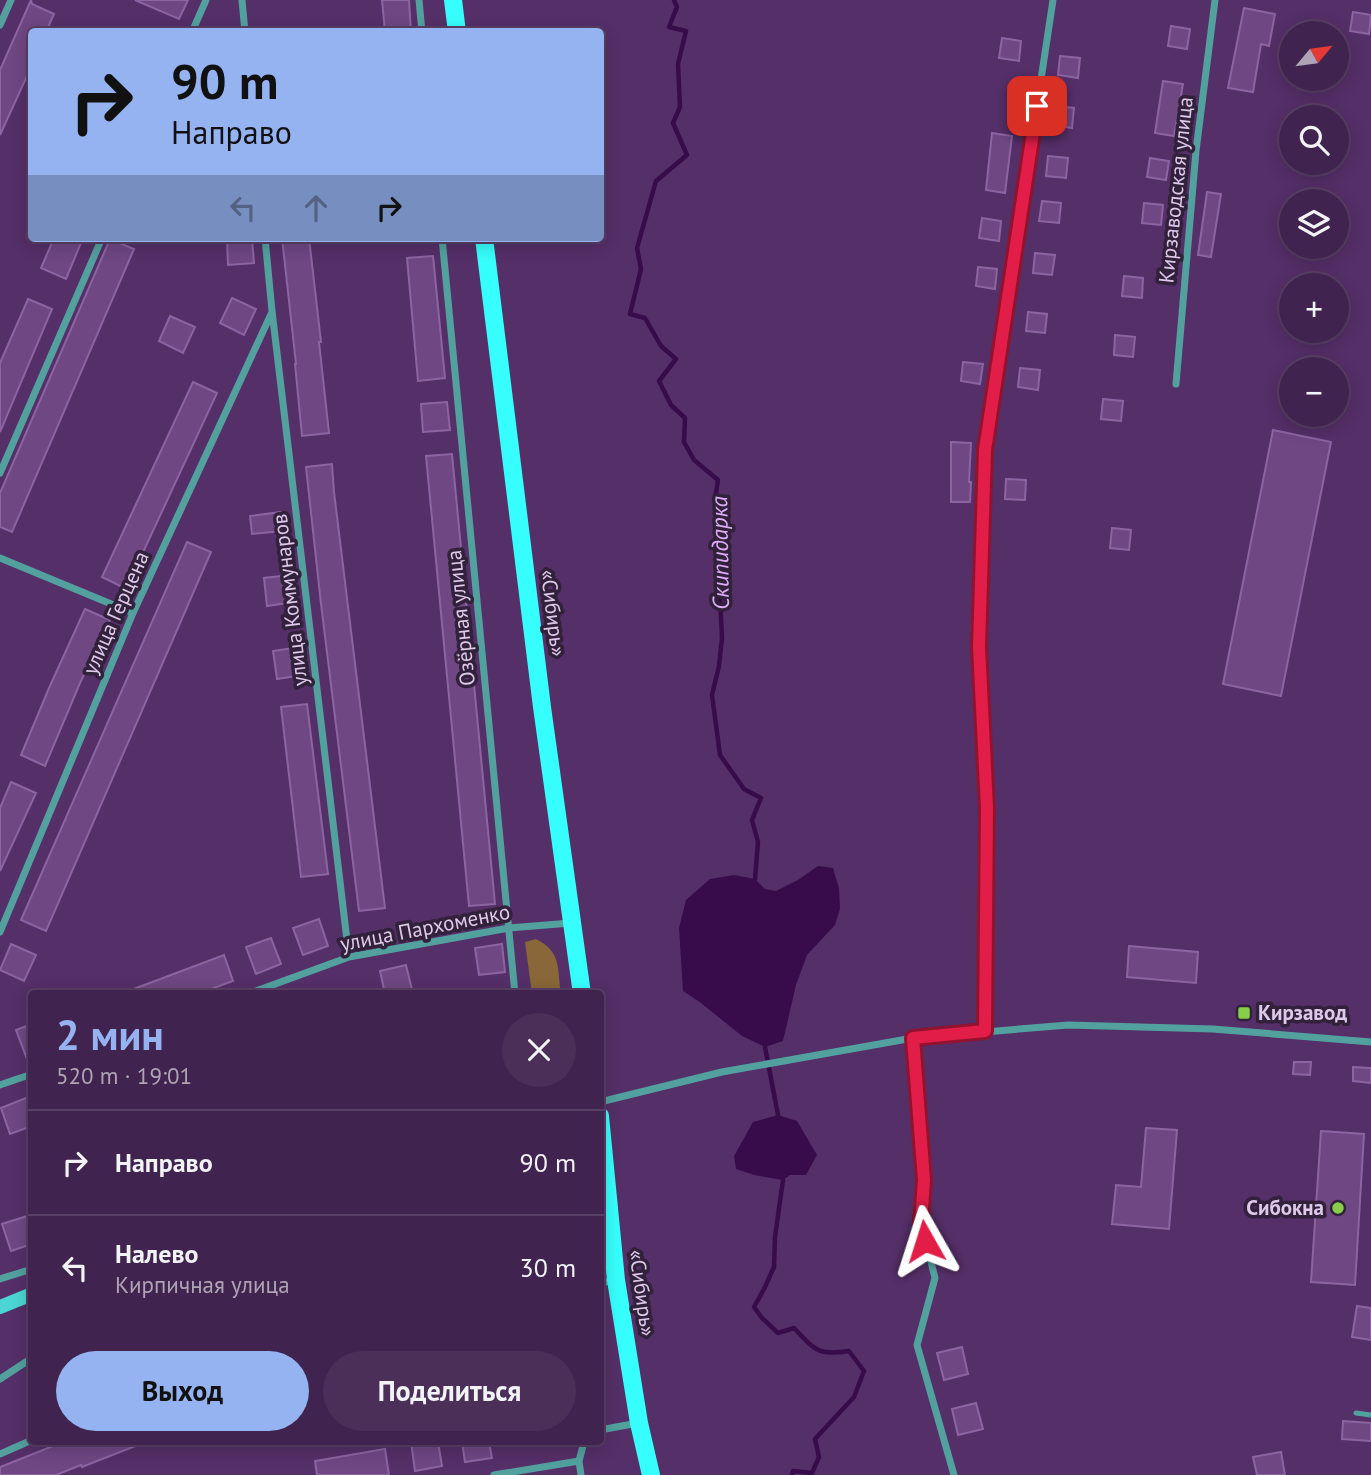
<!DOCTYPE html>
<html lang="ru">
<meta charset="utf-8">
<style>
body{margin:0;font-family:"PT Sans",sans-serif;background:#4b2f58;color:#f1f3f6;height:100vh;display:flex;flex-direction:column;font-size:26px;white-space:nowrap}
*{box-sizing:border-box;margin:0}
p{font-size:23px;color:#aea4b6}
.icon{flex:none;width:38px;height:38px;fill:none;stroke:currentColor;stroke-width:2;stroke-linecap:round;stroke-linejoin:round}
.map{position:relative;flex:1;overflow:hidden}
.details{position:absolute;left:28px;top:990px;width:576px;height:455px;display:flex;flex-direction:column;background:#40234e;border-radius:7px;box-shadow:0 4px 18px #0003,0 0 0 2px #594066}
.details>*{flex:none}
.top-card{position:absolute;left:28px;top:28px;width:576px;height:214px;border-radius:7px;box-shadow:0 4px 18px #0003,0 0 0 2px #594066;background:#95b2f1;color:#111;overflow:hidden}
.needle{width:46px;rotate:61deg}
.tools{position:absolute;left:1279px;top:21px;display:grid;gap:14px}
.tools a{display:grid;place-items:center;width:70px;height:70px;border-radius:50%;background:#40234e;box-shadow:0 4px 18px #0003,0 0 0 2px #594066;font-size:35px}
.pin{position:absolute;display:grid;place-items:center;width:60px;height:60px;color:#fff;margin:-30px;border-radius:14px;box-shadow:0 4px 10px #0006}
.me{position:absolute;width:77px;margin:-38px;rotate:354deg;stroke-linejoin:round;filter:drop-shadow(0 0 5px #0008)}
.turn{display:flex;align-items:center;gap:24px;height:147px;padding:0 28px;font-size:32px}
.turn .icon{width:91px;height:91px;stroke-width:2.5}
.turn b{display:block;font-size:49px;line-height:60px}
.lanes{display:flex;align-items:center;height:66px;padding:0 28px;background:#0003;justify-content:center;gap:35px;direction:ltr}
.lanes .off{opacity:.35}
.round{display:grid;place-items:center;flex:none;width:74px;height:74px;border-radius:37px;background:#4b2f58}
.head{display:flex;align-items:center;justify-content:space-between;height:119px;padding:0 28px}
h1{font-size:42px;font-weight:700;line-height:52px;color:#95b2f1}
.primary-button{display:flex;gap:14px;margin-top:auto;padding:14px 28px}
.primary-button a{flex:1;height:80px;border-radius:42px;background:#95b2f1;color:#111;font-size:28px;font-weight:700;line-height:80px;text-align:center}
.primary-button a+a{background:#4b2f58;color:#f1f3f6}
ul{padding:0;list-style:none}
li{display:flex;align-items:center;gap:21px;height:105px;padding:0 28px;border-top:2px solid #594066}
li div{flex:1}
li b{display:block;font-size:26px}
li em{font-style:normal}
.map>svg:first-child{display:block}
.green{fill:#896738}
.water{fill:#380c4b}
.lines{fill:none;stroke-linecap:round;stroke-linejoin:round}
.stream{stroke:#380c4b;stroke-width:4.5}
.building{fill:#6f4783;stroke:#8c64a2;stroke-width:2}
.lane{stroke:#52a19f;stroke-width:5}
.street{stroke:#52a19f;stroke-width:7}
.secondary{stroke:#4bd6d3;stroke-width:14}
.primary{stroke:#36fefc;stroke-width:18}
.route-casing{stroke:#92132f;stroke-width:18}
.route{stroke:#e11d48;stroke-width:12}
.poi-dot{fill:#87cf4a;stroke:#32213b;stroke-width:2.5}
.labels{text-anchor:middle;stroke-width:7;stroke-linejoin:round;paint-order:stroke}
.street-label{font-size:21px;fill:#dfc9eb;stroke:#32213b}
.poi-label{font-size:21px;font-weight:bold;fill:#dfc9eb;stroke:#32213b;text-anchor:start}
.water-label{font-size:23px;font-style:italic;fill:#ddadf7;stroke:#32213b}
</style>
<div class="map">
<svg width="1371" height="1475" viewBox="0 0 1371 1475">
<rect width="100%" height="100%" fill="#552f68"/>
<!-- green -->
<path class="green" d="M536,939c26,13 21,29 25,55h-29l-7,-52z"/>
<!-- water -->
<path class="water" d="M818,866l15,2 6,20 1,21 -5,16 -28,30 -11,30 -13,56 -18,6 -23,-11 -41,-33 -18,-12 -4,-63 7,-28 24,-21 24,-4 21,4 10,10 11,2 22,-11z
M778,1115l19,6 20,34 -11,20h-16l-7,5 -29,-5 -18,-6 -2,-13 19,-34z"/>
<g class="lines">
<!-- stream -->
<path class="stream" d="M674,0l3,7 -8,20 17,4 -8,33 2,43 -7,16 14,32 -31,26 -19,67 4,21 -11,45 15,4 16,28 15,13 -17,22 12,24 14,13 -1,24 10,18 24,20 -3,19 8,42v27l-3,28 2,42 -3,28 -7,29 8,60 24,34 17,9 -9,22 6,22 -3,37
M765,1047l13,68
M783,1180l-8,57 -1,30 -10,22 -10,18 8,11 16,15 16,-5c21,22 24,28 55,23l15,20 -10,26 -39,42 4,18 -7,16 -19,-2 -1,4"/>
</g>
<!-- building -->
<path class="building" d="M31,0l1,4 22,10 -8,18h-14v33l-32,70v-65z
M135,0h53l-9,19z
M382,0h27l2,32h-26z
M1244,8l31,6 -6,32 -8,-2 -8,48 -25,-4z
M1353,12l18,3 -2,19 -19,-3z
M1171,26l19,3 -3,20 -19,-3z
M1002,38l19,3 -2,20 -20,-3z
M1060,56l20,2 -2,20 -20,-3z
M1163,81l20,3 -9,52 -19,-3z
M1054,106l20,2 -2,20 -20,-3z
M992,133l20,3 -7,57 -19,-3z
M1048,156l20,2 -2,20 -20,-2z
M1150,158l19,3 -3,19 -19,-3z
M1207,192l14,2 -10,63 -13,-2z
M1042,201l19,2 -2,20 -20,-2z
M1144,203l19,2 -2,20 -19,-2z
M982,218l19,3 -2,20 -20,-3z
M54,238h29l-17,41 -25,-11z
M227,238h25l2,25 -26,2z
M282,238h27l12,104h-2l10,91 -27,3 -7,-72h1z
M110,239l24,10 -122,283 -12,-5v-34z
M1035,253l20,2 -3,20 -19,-2z
M433,256l12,122 -27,3 -11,-123z
M978,267l19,2 -2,20 -19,-3z
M1124,276l19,2 -1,20 -20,-2z
M232,298l24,11 -12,26 -24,-12z
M28,299l24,10 -52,123v-69z
M1028,312l19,2 -2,19 -19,-2z
M170,316l25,11 -12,26 -24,-12z
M1115,335l20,2 -2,20 -19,-2z
M963,362l20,2 -3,20 -19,-3z
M1020,368l20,2 -2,20 -20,-3z
M193,382l24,11 -91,196 -24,-12z
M1103,399l20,2 -2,20 -20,-2z
M447,402l3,28 -27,2 -2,-28z
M1273,430l58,12 -50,254 -58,-12z
M951,442l20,1 -2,39h2l-1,20h-19z
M452,454l43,450 -26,2 -43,-450z
M332,464l2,28 51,416 -26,3 -38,-307 -15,-137z
M1006,479l20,1 -1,20 -20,-1z
M281,512l1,19 -30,3 -2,-18z
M1112,528l19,2 -2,20 -19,-2z
M187,542l24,10 -165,379 -25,-11z
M290,575l4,27 -27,4 -3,-28z
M85,609l25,11 -30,63 -35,83 -24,-11 28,-67z
M300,647l3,28 -26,4 -4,-28z
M307,704l21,170 -27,3 -20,-170z
M11,782l25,11 -36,78v-63z
M319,919l9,27 -25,9 -10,-27z
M271,938l10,26 -25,10 -10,-27z
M11,944l25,11 -12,26 -24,-11z
M502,944l3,28 -26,3 -4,-27z
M1129,946l69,6 -2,31 -69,-6z
M224,955l9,26 -35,13h-75v-1z
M406,965l7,29h-28l-5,-23z
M32,1024v43h-2l-14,-37z
M1294,1062h17l-1,13 -17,-1z
M1353,1067l18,1v15l-18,-2z
M26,1098l6,16v12l-22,8 -9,-26z
M1146,1128l31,2 -8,99 -57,-5 4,-39 25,2z
M1321,1131l43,3 -9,151 -44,-3z
M27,1216l5,13v15l-21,7 -9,-27z
M1357,1306l14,2v32l-19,-3z
M962,1347l6,27 -24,6 -7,-27z
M976,1403l7,26 -25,6 -6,-26z
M1343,1421l28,2v18l-29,-2z
M63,1442h80v1l-61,24 -1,-2 -25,10h-56v-8z
M411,1442h27l4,24 -27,5z
M462,1442h27l3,16 -27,4z
M385,1449l4,26h-72l-2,-14z
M1281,1452l4,23h-28l-4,-18z"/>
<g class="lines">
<!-- lane -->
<path class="lane" d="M1356,1413l15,2"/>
<!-- street -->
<path class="street" d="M242,0l3,32
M419,0l3,32
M0,25l11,-25
M192,32l14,-32
M265,238l7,73 77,646
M442,238l73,756
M1176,384l20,-233 19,-151
M0,473l102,-235
M0,558l133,55
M0,932l133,-319 139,-301
M248,994l101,-37 160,-29 62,-5
M985,1031l2,-223 -8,-161 6,-197 68,-450
M913,1038l11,142 -3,42 14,56 -18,67 37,130
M0,1085l32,-11
M600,1102l122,-30 191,-34 155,-13 145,4 158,13
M0,1279l32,-10
M600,1283l16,-3
M0,1379l32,-21
M600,1430l38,-7
M0,1454l32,-14
M494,1475l85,-14
M581,1475l-2,-14 5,-19"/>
<!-- secondary -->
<path class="secondary" d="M0,1307l32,-13"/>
<!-- primary -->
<path class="primary" d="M453,0l4,32
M484,238l58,469 40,287
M600,1116l16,164 23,143 12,52"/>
</g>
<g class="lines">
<defs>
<path id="route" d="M925,1241l-4,-19 3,-42 -11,-142 72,-7 2,-223 -8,-161 6,-197 52,-344"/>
</defs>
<!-- route casing -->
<use href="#route" class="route-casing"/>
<!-- route -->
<use href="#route" class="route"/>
</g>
<!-- markers -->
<g class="poi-dot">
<rect x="1237" y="1006" width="14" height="14" rx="3.5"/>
<circle cx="1338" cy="1208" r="7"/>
</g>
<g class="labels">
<!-- street labels -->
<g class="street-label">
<text transform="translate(1176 190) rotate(-84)" y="7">Кирзаводская улица</text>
<text transform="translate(290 600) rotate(-97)" y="7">улица Коммунаров</text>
<text transform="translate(116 613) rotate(-66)" y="7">улица Герцена</text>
<text transform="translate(553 613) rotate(83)" y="7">«Сибирь»</text>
<text transform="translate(461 618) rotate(-96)" y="7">Озёрная улица</text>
<text transform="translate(425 928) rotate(-11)" y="7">улица Пархоменко</text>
<text transform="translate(642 1293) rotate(82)" y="7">«Сибирь»</text>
</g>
<!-- poi labels -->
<g class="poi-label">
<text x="1258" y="1020">Кирзавод</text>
<text x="1324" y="1215" text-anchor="end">Сибокна</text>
</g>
<!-- water labels -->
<g class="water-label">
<text transform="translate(720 553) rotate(-91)" y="8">Скипидарка</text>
</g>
</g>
</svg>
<div class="tools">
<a><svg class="needle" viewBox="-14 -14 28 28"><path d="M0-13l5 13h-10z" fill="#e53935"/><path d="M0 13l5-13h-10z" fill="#aea4b6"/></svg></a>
<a><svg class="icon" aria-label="search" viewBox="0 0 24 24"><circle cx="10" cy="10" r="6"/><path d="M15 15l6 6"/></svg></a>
<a><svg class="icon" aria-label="layers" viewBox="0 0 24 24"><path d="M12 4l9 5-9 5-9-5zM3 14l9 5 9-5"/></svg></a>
<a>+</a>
<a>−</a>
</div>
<div class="pin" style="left:1037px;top:106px;background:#d93025"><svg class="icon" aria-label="arrive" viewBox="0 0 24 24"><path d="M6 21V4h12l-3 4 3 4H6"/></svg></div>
<svg class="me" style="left:925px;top:1241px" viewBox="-20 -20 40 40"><path d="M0-17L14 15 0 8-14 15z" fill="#e11d48" stroke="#fff" stroke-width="4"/></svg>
<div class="top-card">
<div class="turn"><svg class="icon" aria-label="right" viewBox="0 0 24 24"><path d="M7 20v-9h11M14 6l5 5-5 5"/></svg><div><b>90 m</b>Направо</div></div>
<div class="lanes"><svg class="icon off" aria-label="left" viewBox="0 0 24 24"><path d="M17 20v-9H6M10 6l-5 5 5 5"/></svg><svg class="icon off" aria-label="ahead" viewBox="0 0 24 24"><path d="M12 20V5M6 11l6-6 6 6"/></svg><svg class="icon" aria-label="right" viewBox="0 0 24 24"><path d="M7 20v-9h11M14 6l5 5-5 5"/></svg></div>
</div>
<section class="details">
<div class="head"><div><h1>2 мин</h1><p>520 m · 19:01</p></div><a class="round"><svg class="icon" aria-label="close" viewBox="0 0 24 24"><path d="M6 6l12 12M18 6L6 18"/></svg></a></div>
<ul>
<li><svg class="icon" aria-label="right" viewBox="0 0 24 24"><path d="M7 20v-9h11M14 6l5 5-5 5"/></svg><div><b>Направо</b></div><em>90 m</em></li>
<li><svg class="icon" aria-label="left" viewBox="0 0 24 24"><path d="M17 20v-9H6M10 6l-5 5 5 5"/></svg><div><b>Налево</b><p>Кирпичная улица</p></div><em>30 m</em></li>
</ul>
<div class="primary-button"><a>Выход</a><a>Поделиться</a></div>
</section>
</div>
